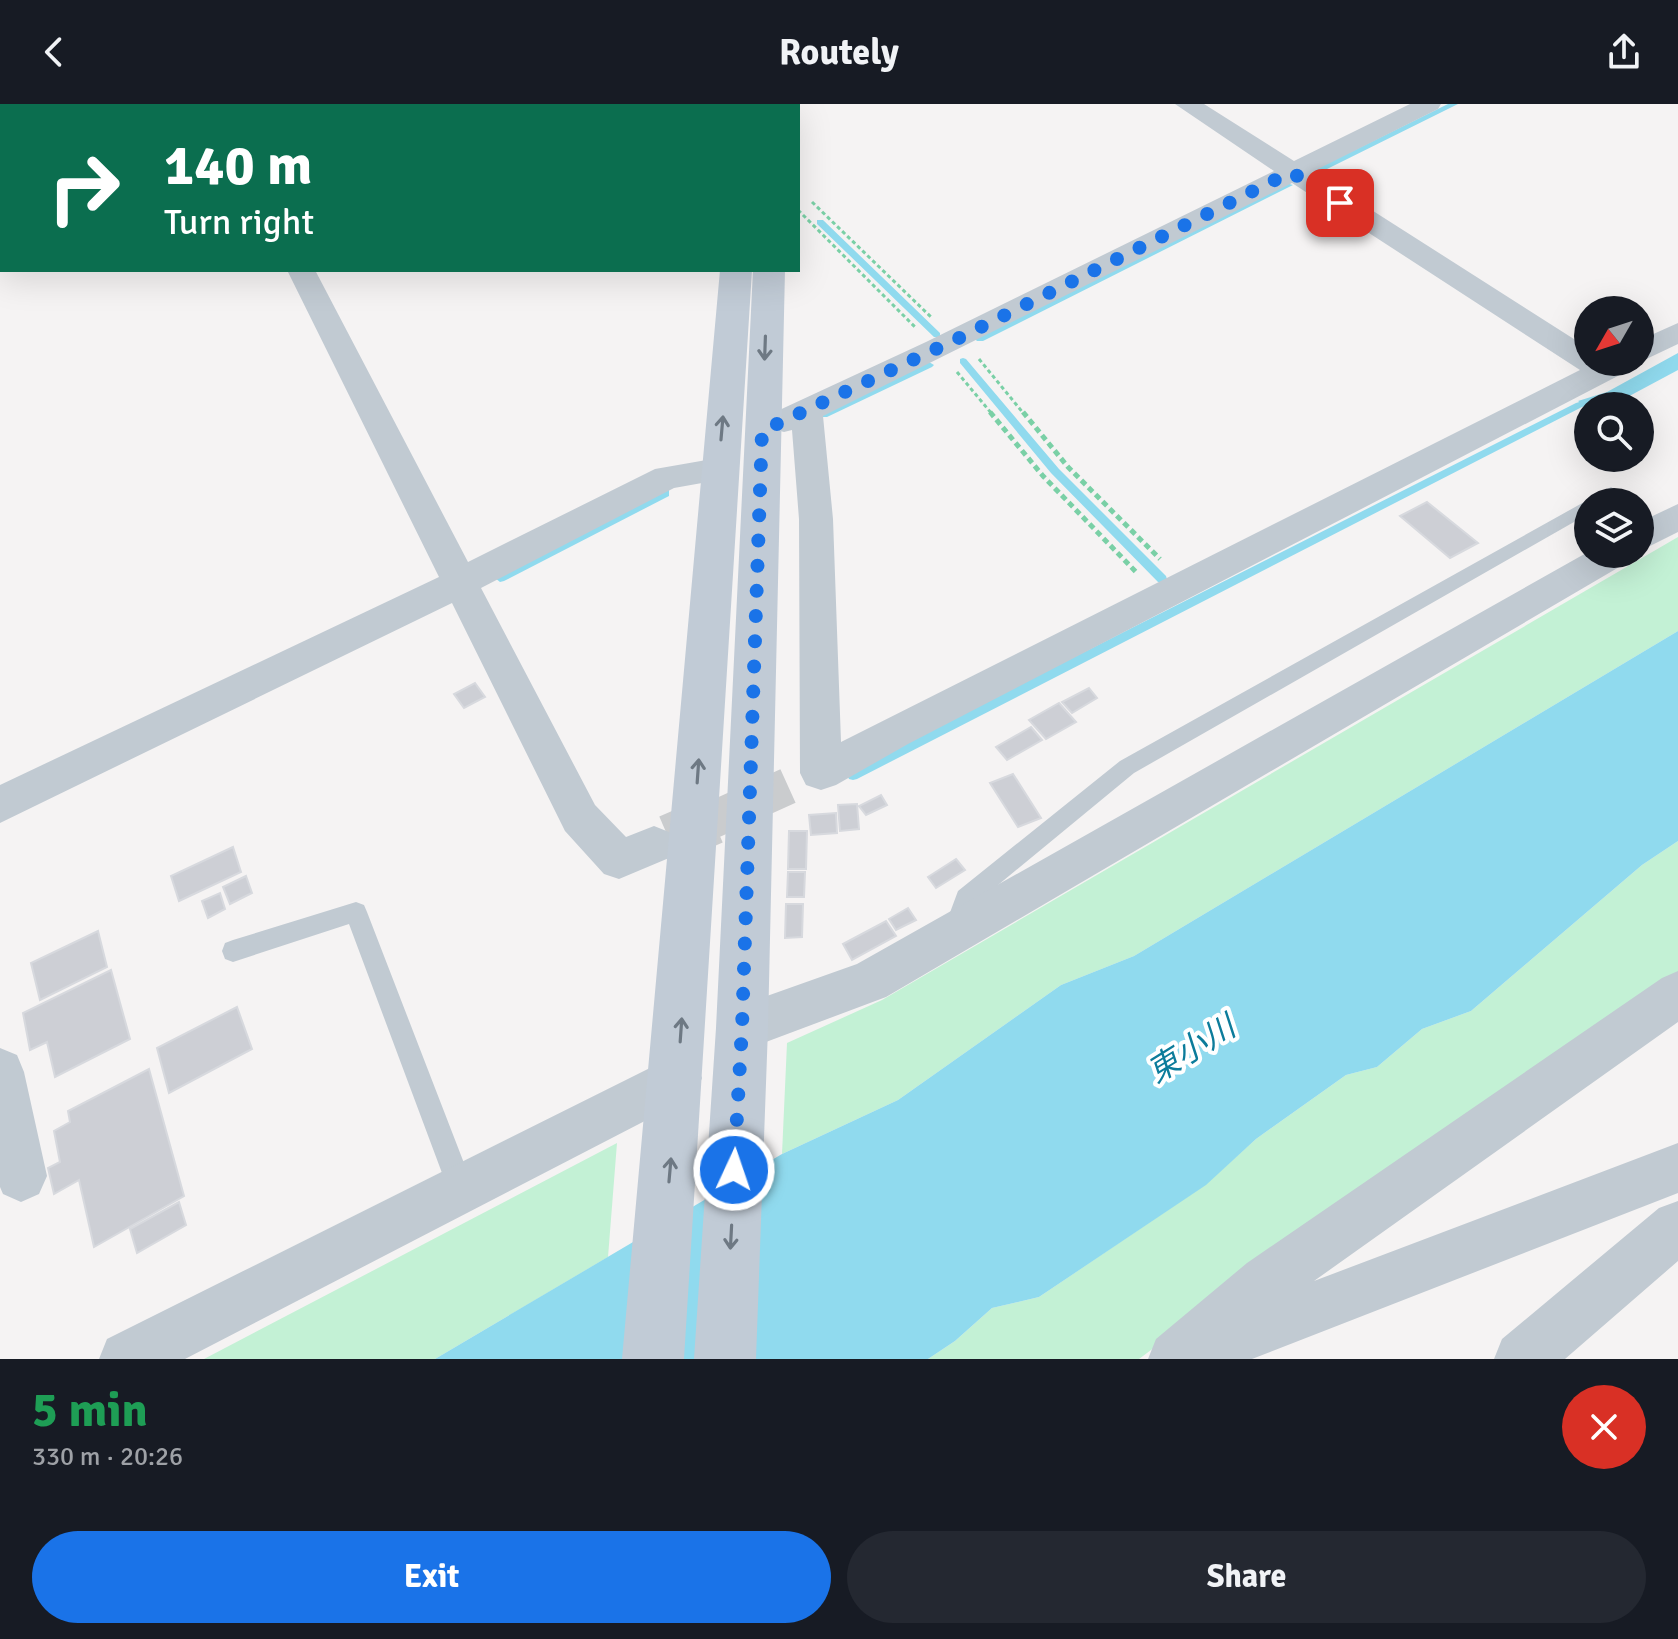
<!DOCTYPE html>
<meta charset="utf-8">
<style>
body{margin:0;font-family:Signika,"Noto Sans JP",sans-serif;background:#242831;color:#f1f3f6;height:100vh;display:flex;flex-direction:column;font-size:30px;white-space:nowrap}
*{box-sizing:border-box;margin:0}
p{font-size:26px;color:#9ea1a6}
.icon{flex:none;width:44px;height:44px;fill:none;stroke:currentColor;stroke-width:2;stroke-linecap:round;stroke-linejoin:round}
.map{position:relative;height:1255px;overflow:hidden}
.side{display:flex;flex-direction:column;background:#171b24;flex:1}
.side>*{flex:none}
.hud{position:absolute;left:0px;top:0px;width:800px;height:168px;box-shadow:0 8px 32px #0002;background:#0b6e4f;color:#fff;overflow:hidden}
.needle{width:52px;rotate:231deg}
.tools{position:absolute;left:1574px;top:192px;display:grid;gap:16px}
.tools a{display:grid;place-items:center;width:80px;height:80px;border-radius:50%;background:#171b24;box-shadow:0 8px 32px #0002;font-size:40px}
.pin{position:absolute;display:grid;place-items:center;width:68px;height:68px;color:#fff;margin:-34px;border-radius:16px;box-shadow:0 4px 12px #0006}
.me{position:absolute;width:88px;margin:-44px;rotate:3deg;stroke-linejoin:round;filter:drop-shadow(0 0 6px #0008)}
.turn{display:flex;align-items:center;gap:28px;height:168px;padding:0 32px;font-size:36px}
.turn .icon{width:104px;height:104px;stroke-width:2.5}
.turn b{display:block;font-size:56px;line-height:68px}
.round{display:grid;place-items:center;flex:none;width:84px;height:84px;border-radius:42px;background:#242831}
.summary{display:flex;align-items:center;justify-content:space-between;height:136px;padding:0 32px}
h1{font-size:48px;font-weight:700;line-height:60px;color:#1e9e55}
.button{display:flex;gap:16px;margin-top:auto;padding:16px 32px}
.button a{flex:1;height:92px;border-radius:48px;background:#1a73e8;color:#fff;font-size:32px;font-weight:700;line-height:92px;text-align:center}
.button a+a{background:#242831;color:#f1f3f6}
header{display:flex;justify-content:space-between;align-items:center;height:104px;padding:0 32px;background:#171b24;font-size:36px;font-weight:700}
.map>svg:first-child{display:block}
.green{fill:#c3f1d5}
.water{fill:#90daee}
.lines{fill:none;stroke-linecap:round;stroke-linejoin:round}
.stream{fill:#90daee;fill-rule:evenodd}
.building{fill:#cdcfd5;stroke:#d7d9de;stroke-width:2}
.street-tunnel-far1{stroke:#caccce;stroke-width:37;stroke-dasharray:37 18;stroke-linecap:butt}
.street-tunnel{stroke:#caccce;stroke-width:49;stroke-dasharray:49 24;stroke-linecap:butt}
.path-far1{stroke:#7ad0a6;stroke-width:3;stroke-dasharray:4 3;stroke-linecap:butt}
.path{stroke:#7ad0a6;stroke-width:5;stroke-dasharray:6 4;stroke-linecap:butt}
.lane{fill:#c1cad2;fill-rule:evenodd}
.street{fill:#c1cad2;fill-rule:evenodd}
.secondary{fill:#c1cbd6;fill-rule:evenodd}
.oneway{stroke:#6e7984}
.route{stroke:#1a73e8;stroke-width:14;stroke-dasharray:0 25.2}
.labels{text-anchor:middle;stroke-width:8;stroke-linejoin:round;paint-order:stroke}
.water-label{font-size:32px;font-style:italic;fill:#0c7c9b;stroke:#fff}
</style>
<header><svg class="icon" aria-label="back" viewBox="0 0 24 24"><path d="M15 5l-7 7 7 7"/></svg>Routely<svg class="icon" aria-label="share" viewBox="0 0 24 24"><path d="M12 15V3M7 8l5-5 5 5M5 13v7h14v-7"/></svg></header>
<div class="map">
<svg width="1678" height="1255" viewBox="0 0 1678 1255">
<rect width="100%" height="100%" fill="#f5f3f3"/>
<!-- green -->
<path class="green" d="M1678,433v94l-544,325 -73,29 -163,115 -116,54 5,-111 95,-43z
M1678,737v132l-349,243 -190,143h-211l27,-18 37,-33 47,-11 166,-112 51,-46 90,-64 31,-8 45,-38 49,-18 171,-146z
M617,1039l-9,114 -173,102h-231z"/>
<!-- water -->
<path class="water" d="M1678,249v17l-58,31 -34,6 -8,-6 29,-9z
M1678,527v210l-36,24 -171,146 -49,18 -45,38 -31,8 -90,64 -50,46 -167,112 -47,11 -37,33 -27,18h-493l347,-205 116,-54 163,-115 73,-29z"/>
<g class="lines">
<!-- stream -->
<path class="stream" d="M158,0h11l-3,2h-11z
M690,0h8l2,2h-8z
M1448,0h10l-139,69 -7,-2z
M1286,79l7,2 -310,156h-6l-2,-2z
M817,116h6l117,113v4h-6l-117,-113z
M963,254l3,1 93,110 107,107 1,3 -1,3h-8l-107,-109 -91,-110v-4z
M929,258l5,3 -2,2 -105,50h-6l-2,-2z
M1597,293l3,1v4l-18,5 -725,372 -4,1 -4,-1 -2,-4 2,-4 727,-368z
M665,385l4,1v6l-165,85 -4,1 -5,-4 1,-3z"/>
</g>
<!-- building -->
<path class="building" d="M1427,398l51,41 -28,15 -50,-42z
M475,579l10,14 -21,11 -10,-14z
M1089,584l8,10 -25,15 -10,-11z
M1059,599l17,19 -30,17 -17,-19z
M1031,623l11,13 -35,20 -11,-13z
M1013,670l28,44 -23,9 -28,-44z
M881,691l6,10 -21,10 -7,-9z
M857,700l2,25 -19,2 -2,-26z
M836,709l1,20 -26,2 -2,-20z
M789,727h18l-1,38h-18z
M233,743l8,25 -62,29 -8,-25z
M956,755l9,11 -29,18 -8,-11z
M788,768h17l-1,25h-17z
M246,772l6,17 -22,11 -7,-17z
M220,789l5,16 -17,9 -6,-17z
M786,800h17l-1,33 -17,1z
M908,804l8,12 -20,10 -7,-11z
M886,817l10,15 -44,24 -9,-16z
M98,827l9,36 -67,33 -9,-37z
M111,866l19,69 -75,38 -8,-35 -17,8 -7,-37z
M237,903l15,42 -83,44 -12,-45z
M149,965l35,127 -90,51 -15,-67 -25,14 -6,-26 12,-6 -6,-31 16,-9 -2,-11z
M179,1098l7,23 -49,28 -7,-24z"/>
<g class="lines">
<!-- street-tunnel-far1 -->
<path class="street-tunnel-far1" d="M708,718l80,-36"/>
<!-- street-tunnel -->
<path class="street-tunnel" d="M669,735l44,-19"/>
<!-- path-far1 -->
<path class="path-far1" d="M812,98l119,115
M798,106l117,117
M979,255l45,55
M957,268l35,42"/>
<!-- path -->
<path class="path" d="M990,308l53,64 94,97
M1023,308l45,55 92,92"/>
<!-- lane -->
<path class="lane" d="M1611,383l9,6c-7,11 -20,9 -32,9v12l-454,259 -159,131 -11,29 -8,3 -8,-3 -3,-7 13,-35 162,-130z
M356,798l8,3 3,7 107,277 -4,9 -9,4 -9,-4 -4,-9 -99,-265 -116,38 -8,-3 -3,-8 3,-8 8,-3z"/>
<!-- street -->
<path class="street" d="M126,0h29l-30,2z
M204,0h24l1,2h-24z
M1175,0h29l90,57 116,-57h31l-3,5 -126,63 276,176v14h47l-4,7 -17,9 -706,366 -72,41 -15,5 -15,-5 -6,-12 -1,-254 -7,-89 -8,2 -11,-3 -5,-8 5,-8 153,-71 348,-171zM1292,79l288,187 -739,372 -8,-223 -10,-103z
M0,35h2v16h-2z
M287,166h28l153,292 187,-93 63,-11 12,4 5,8 -5,8 -56,10 -193,100 114,217 31,32 28,-11 15,6 6,13 -6,13 -50,21 -15,-5 -39,-43 -113,-228 -452,220v-38l439,-208z
M1678,219v21l-38,18v-22z
M1678,400v28l-38,19v-29z
M1588,448l43,2 -5,9 -740,434 -144,54 -17,-6 -7,-17 7,-17 132,-47z
M1678,867v51l-364,259 364,-138v50l-426,166h-104l8,-20 91,-76 415,-285z
M0,944l17,7 7,17 23,104 -8,18 -18,8 -18,-8 -3,-7z
M678,950l17,7 7,17 -7,17 -510,264h-86l8,-20z
M1678,1097v60l-113,98h-71l8,-20 157,-131z"/>
<!-- secondary -->
<path class="secondary" d="M737,0h26v2h-26z
M720,166h32l-68,1089h-62z
M753,166h32l-17,758 -12,331h-62l22,-331z"/>
</g>
<!-- one-way arrows -->
<defs><path id="oneway-shaft" d="M-6 0H5M1.5-3L5.5 0L1.5 3" fill="none" stroke-width="1.6" stroke-linecap="round" stroke-linejoin="round" transform="scale(2)"/></defs>
<g class="oneway">
<use href="#oneway-shaft" transform="translate(765 244) rotate(92)"/>
<use href="#oneway-shaft" transform="translate(722 324) rotate(-85)"/>
<use href="#oneway-shaft" transform="translate(698 667) rotate(-86)"/>
<use href="#oneway-shaft" transform="translate(681 926) rotate(-86)"/>
<use href="#oneway-shaft" transform="translate(670 1066) rotate(-85)"/>
<use href="#oneway-shaft" transform="translate(731 1133) rotate(93)"/>
</g>
<g class="lines">
<!-- route -->
<path class="route" d="M734,1066l8,-142 20,-597 193,-91 336,-168 49,31"/>
</g>
<g class="labels">
<!-- water labels -->
<g class="water-label">
<text transform="translate(1191 945) rotate(-32)" y="11">東小川</text>
</g>
</g>
</svg>
<div class="tools">
<a><svg class="needle" viewBox="-14 -14 28 28"><path d="M0-13l5 13h-10z" fill="#e53935"/><path d="M0 13l5-13h-10z" fill="#9ea1a6"/></svg></a>
<a><svg class="icon" aria-label="search" viewBox="0 0 24 24"><circle cx="10" cy="10" r="6"/><path d="M15 15l6 6"/></svg></a>
<a><svg class="icon" aria-label="layers" viewBox="0 0 24 24"><path d="M12 4l9 5-9 5-9-5zM3 14l9 5 9-5"/></svg></a>
</div>
<div class="pin" style="left:1340px;top:99px;background:#d93025"><svg class="icon" aria-label="arrive" viewBox="0 0 24 24"><path d="M6 21V4h12l-3 4 3 4H6"/></svg></div>
<svg class="me" style="left:734px;top:1066px" viewBox="-20 -20 40 40"><circle r="17" fill="#1a73e8" stroke="#fff" stroke-width="3"/><path d="M0-11L8 9 0 5-8 9z" fill="#fff"/></svg>
<div class="hud">
<div class="turn"><svg class="icon" aria-label="right" viewBox="0 0 24 24"><path d="M7 20v-9h11M14 6l5 5-5 5"/></svg><div><b>140 m</b>Turn right</div></div>
</div>
</div>
<section class="side">
<div class="summary"><div><h1>5 min</h1><p>330 m · 20:26</p></div><a class="round" style="background:#d93025;color:#fff"><svg class="icon" aria-label="close" viewBox="0 0 24 24"><path d="M6 6l12 12M18 6L6 18"/></svg></a></div>
<div class="button"><a>Exit</a><a>Share</a></div>
</section>
